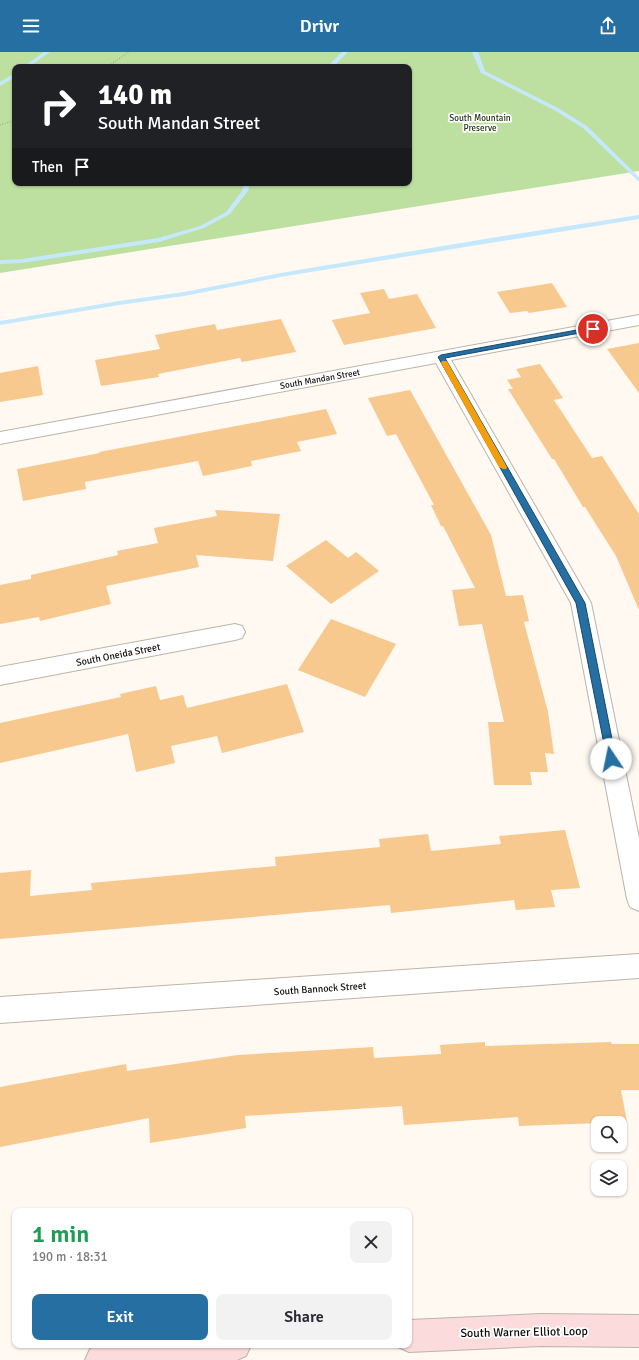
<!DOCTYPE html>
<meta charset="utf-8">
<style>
body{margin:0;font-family:Signika,sans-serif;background:#f2f2f3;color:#2b2b33;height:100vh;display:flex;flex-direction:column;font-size:15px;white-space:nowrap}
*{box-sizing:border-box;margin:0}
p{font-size:13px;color:#7c7c81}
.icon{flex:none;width:22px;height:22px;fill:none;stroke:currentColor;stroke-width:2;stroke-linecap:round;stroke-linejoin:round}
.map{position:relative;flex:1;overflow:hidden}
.panel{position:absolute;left:12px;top:1156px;width:400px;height:140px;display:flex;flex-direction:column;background:#fff;border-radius:8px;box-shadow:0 1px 3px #0004}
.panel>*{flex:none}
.hud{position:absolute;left:12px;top:12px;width:400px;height:122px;border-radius:8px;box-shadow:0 1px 3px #0004;background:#202124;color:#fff;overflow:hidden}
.buttons{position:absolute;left:591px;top:1064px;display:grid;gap:8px}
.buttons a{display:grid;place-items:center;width:36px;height:36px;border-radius:8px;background:#fff;box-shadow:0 1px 3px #0004;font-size:20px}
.pin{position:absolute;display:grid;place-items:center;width:34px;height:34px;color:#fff;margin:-17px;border:2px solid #fff;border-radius:50%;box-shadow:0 1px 4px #0007}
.me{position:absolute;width:44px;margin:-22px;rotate:349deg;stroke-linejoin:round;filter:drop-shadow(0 0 3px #0008)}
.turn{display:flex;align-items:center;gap:14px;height:84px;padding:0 20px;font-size:18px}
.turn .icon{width:52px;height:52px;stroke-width:2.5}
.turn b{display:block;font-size:28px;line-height:34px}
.then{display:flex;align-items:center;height:38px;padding:0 20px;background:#0003;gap:8px;font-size:15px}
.round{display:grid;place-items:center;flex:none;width:42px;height:42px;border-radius:8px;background:#f2f2f3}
.head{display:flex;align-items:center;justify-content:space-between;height:68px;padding:0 20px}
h1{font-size:24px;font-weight:600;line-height:30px;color:#1e9e55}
.button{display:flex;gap:8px;margin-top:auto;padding:8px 20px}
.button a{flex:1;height:46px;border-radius:8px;background:#256fa2;color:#fff;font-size:16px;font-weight:600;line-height:46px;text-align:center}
.button a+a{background:#f2f2f3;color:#2b2b33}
header{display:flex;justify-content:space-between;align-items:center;height:52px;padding:0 20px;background:#256fa2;color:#fff;font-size:18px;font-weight:600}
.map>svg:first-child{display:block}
.green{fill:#bde0a0;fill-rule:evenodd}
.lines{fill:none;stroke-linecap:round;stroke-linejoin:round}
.stream{fill:#c5e8fc;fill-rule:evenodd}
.building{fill:#f7c98e}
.street-casing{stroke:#bdb4a9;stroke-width:2}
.secondary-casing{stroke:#bdb4a9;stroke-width:2}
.path{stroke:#928e88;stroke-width:1.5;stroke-dasharray:0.5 2;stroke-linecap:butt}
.street{fill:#fff;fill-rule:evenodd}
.secondary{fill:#fbdbdc;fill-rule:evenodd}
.route{fill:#256fa2;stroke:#184869}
.slow{fill:#f59e0b}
.labels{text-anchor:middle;stroke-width:3.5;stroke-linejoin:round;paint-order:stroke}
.far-park-label{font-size:9px;fill:#1f2f0f;stroke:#fff}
.far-street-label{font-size:9px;fill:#100d09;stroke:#fff}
.street-label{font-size:10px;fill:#100d09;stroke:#fff}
.near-street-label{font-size:12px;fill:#100d09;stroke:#fff}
</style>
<header><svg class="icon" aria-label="menu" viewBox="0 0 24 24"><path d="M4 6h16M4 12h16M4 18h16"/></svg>Drivr<svg class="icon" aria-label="share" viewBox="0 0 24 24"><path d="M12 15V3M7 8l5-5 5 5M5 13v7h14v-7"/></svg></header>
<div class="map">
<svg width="639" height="1308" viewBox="0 0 639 1308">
<rect width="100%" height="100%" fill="#fff9f2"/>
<!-- green -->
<path class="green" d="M0,0h639v119l-639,102zM15,15h394v116h-394z"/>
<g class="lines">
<!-- stream -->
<path class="stream" d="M44,0h6l-21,15h-6z
M342,0h6l-15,15h-6z
M472,0h6l7,19 73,37 29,18 52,51v5l-56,-54 -29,-18 -73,-37z
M15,21v4l-15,9v-4z
M244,131h6l-2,8 -18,23 -26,14 -45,14 -137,21 -22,1v-4l22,-1 136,-21 42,-12 26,-14 16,-21z
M639,163v4l-353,57 -102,20 -65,9 -119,20v-4l119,-20 65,-9 102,-20 211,-35z"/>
</g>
<!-- building -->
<path class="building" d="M552,231l15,24 -38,6 -2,-2 -17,2 -13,-21z
M384,237l5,10 28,-5 19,34 -92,17 -12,-25 38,-7 -10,-20z
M281,267l15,33 -54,10 -2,-4 -82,16 1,3 -58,9 -6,-26 65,-11 -5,-14 60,-11 2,6z
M639,291v50l-32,-44z
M540,312l23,34 -9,2 38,58 10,-2 37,58v96l-23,-54 -31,-49h-2l-29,-48h-2l-44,-70h5l-6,-9 14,-3 -5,-8z
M38,314l5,29 -43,7v-29z
M410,338l81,145 15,61 17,-1 6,26 -5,1 24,90 6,42 -9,-1 3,19h-18l2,13h-38l-6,-63h16l-22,-98 -23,2 -7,-36 23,-2 -32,-62h-2l-10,-21h3l-38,-71 -9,2 -19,-38z
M326,357l11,25 -40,8 4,9 -50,10 1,5 -49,10 -5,-15 -113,21 1,7 -63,12 -6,-32 83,-16 -1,-1z
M215,458l65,4 -7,47 -77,-6 3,12 -93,19 5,18 -71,17 -1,-4 -39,7v-39l31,-6v-4l87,-20 -1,-4 41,-8 -4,-15 63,-12z
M326,488l22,18 8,-6 23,19 -48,33 -45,-38z
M331,567l65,25 -31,53 -67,-27z
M287,632l17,48 -82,21 -5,-17 -46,10 4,17 -39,9 -8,-38 -128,29v-40l121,-26 -1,-3 36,-8 4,14 23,-5 4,13z
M565,778l15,58 -29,2 4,17 -39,3 -2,-10 -123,13 -1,-8 -390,34v-66l31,-3 -1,26 62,-6 -1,-7 185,-17 -1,-9 105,-10 -1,-8 49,-5 3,17 70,-7 -2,-8z
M485,990v4l126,-4 1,2h27v46h-18l6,32 -108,4 -1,-9 -114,8 -2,-19 -157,10 1,12 -96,15 -1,-25 -149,29v-60l126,-23 1,7 111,-16 135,-8 1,11 67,-4 -1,-9z"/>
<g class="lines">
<defs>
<path id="street" d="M639,263v10l-188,35 140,243 48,235v73l-9,-4 -3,-8 -56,-296 -135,-240 -436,81v-12z
M235,572l7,2 3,6 -3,6 -7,2 -235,45v-18z
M639,902v24l-639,45v-26z"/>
<path id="secondary" d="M541,1262l98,1v32l-98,-1 -132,6 -11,-5 -1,-2h12v-25z
M99,1293h152l-5,11 -9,4h-152l5,-11z"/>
</defs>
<!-- street casing -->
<use href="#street" class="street-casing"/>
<!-- secondary casing -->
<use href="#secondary" class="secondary-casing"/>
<!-- path -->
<path class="path" d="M107,15l22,-15
M0,73l15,-5"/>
<!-- street -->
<use href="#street" class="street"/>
<!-- secondary -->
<use href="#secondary" class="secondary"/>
</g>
<!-- route -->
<path class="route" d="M593,275l4,2 -1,1 -151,28 140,245 31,156 -1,3h-7l-1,-3 -31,-156 -138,-246 3,-2z"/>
<!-- slow -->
<path class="slow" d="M442,309h5l1,2 59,104 -1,2h-3l-4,-2 -58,-104z"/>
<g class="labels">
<!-- far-park labels -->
<g class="far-park-label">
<text x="480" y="69">South Mountain<tspan x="480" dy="10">Preserve</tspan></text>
</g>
<!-- far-street labels -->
<g class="far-street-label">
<text transform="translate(320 327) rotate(-10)" y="3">South Mandan Street</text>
</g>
<!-- street labels -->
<g class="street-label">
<text transform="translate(118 602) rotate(-11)" y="4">South Oneida Street</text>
<text transform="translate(320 936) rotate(-4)" y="4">South Bannock Street</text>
</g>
<!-- near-street labels -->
<g class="near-street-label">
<text transform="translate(524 1280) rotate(-1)" y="4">South Warner Elliot Loop</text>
</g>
</g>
</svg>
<div class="buttons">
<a><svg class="icon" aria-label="search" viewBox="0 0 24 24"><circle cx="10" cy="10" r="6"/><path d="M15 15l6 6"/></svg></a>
<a><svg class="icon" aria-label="layers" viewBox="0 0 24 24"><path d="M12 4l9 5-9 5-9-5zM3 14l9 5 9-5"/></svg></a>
</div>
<div class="pin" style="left:593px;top:277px;background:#d93025"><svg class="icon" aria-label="arrive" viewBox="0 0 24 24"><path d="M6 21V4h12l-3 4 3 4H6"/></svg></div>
<svg class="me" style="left:611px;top:707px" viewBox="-20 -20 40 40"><circle r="19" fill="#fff"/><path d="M0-13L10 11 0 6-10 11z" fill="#256fa2"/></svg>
<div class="hud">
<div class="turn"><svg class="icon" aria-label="right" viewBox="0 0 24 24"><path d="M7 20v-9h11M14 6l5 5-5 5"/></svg><div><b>140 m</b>South Mandan Street</div></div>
<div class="then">Then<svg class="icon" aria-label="arrive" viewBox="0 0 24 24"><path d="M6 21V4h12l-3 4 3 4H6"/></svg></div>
</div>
<section class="panel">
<div class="head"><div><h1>1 min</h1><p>190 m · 18:31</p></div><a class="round"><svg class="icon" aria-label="close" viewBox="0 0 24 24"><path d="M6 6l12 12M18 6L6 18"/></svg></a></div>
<div class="button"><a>Exit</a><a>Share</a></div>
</section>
</div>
